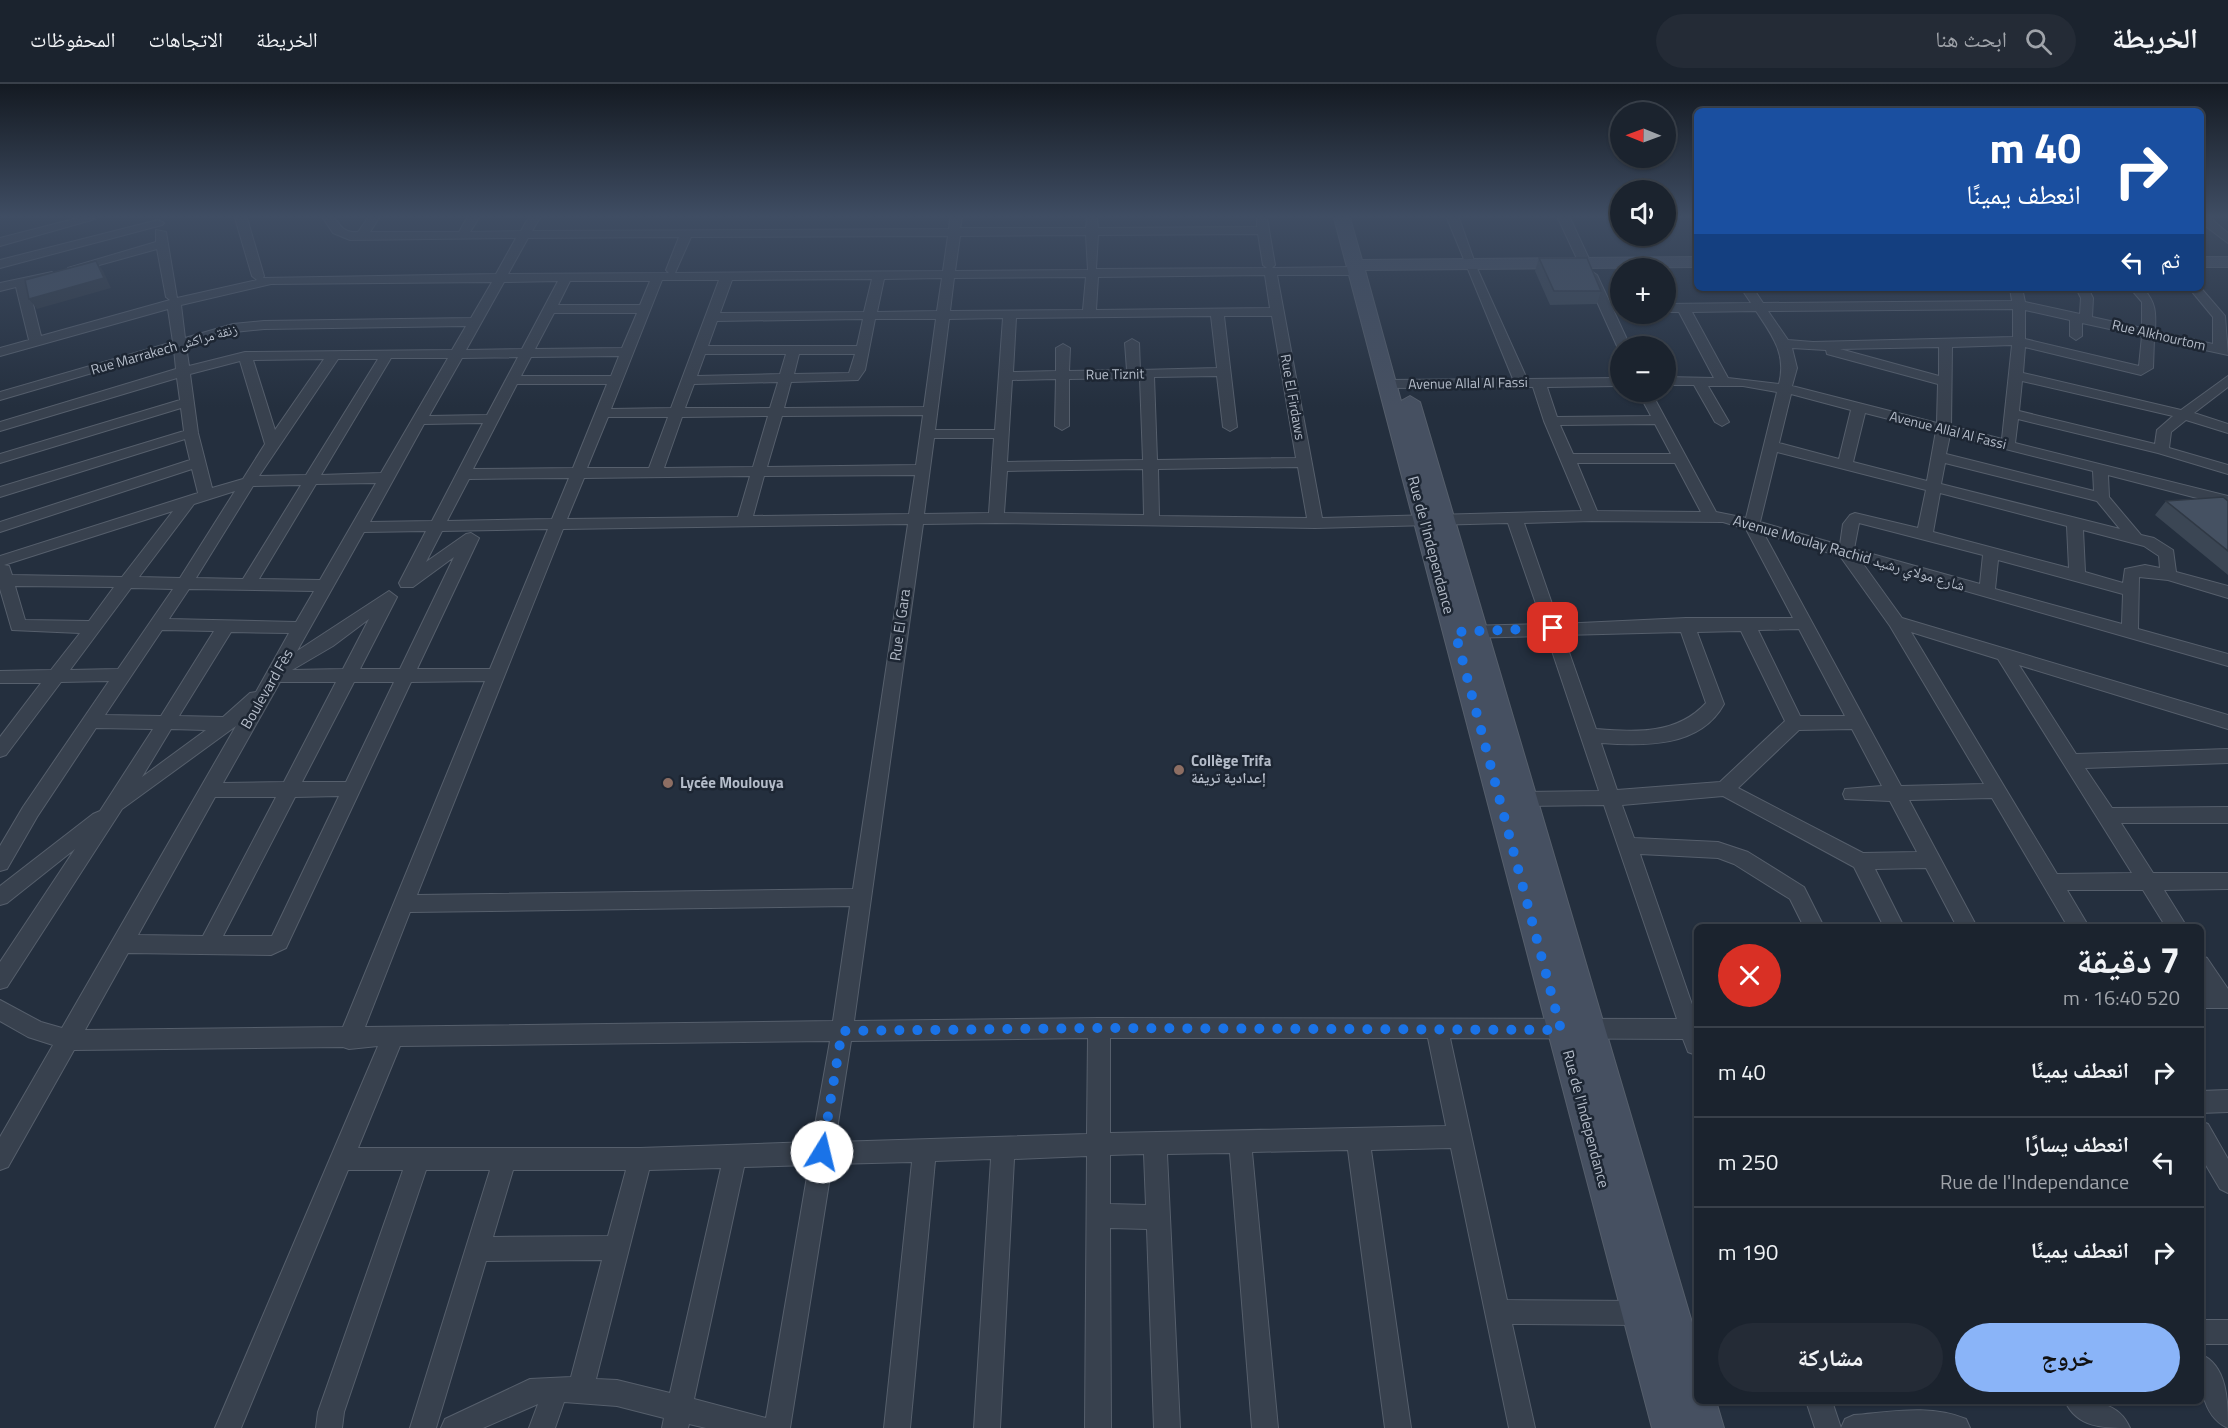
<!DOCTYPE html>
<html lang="ar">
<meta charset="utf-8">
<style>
body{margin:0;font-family:"Titillium Web","Noto Naskh Arabic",sans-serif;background:#242b36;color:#f1f3f6;direction:rtl;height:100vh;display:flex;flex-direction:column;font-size:22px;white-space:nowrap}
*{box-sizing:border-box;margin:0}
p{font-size:20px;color:#a0a4aa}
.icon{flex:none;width:33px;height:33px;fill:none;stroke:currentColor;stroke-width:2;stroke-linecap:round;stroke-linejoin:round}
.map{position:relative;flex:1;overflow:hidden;direction:ltr}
.panel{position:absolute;left:1694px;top:840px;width:510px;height:480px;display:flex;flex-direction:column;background:#1b232e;border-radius:9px;box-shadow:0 2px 4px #0004,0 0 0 2px #39404a;direction:rtl}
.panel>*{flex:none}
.guide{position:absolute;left:1694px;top:24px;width:510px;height:183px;border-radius:9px;box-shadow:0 2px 4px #0004,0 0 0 2px #39404a;direction:rtl;background:#1a4fa0;color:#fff;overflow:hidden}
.needle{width:39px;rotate:271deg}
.fabs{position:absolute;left:1610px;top:18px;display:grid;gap:12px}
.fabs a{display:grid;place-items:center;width:66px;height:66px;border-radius:50%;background:#1b232e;box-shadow:0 2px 4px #0004,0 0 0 2px #39404a;font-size:30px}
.pin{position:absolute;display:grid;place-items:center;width:51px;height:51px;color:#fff;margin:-26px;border-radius:12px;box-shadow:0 3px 9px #0006}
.me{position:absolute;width:66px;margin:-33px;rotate:9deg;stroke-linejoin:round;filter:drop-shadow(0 0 4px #0008)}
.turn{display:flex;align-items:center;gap:21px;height:126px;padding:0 24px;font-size:27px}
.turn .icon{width:78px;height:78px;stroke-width:2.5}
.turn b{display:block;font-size:42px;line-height:51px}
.then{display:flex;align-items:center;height:57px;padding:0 24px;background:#0003;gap:12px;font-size:22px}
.round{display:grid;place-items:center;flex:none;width:63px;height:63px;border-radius:32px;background:#242b36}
.summary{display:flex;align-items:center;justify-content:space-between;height:102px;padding:0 24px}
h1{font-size:36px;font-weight:700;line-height:45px}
.cta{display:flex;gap:12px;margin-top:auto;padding:12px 24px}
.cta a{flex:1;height:69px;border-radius:36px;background:#8ab4f8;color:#111;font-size:24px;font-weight:700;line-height:69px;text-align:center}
.cta a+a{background:#242b36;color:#f1f3f6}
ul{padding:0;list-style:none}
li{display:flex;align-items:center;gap:18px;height:90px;padding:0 24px;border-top:2px solid #39404a}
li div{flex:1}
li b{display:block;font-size:22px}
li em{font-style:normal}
header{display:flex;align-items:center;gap:36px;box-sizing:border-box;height:84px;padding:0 30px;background:#1b232e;border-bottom:2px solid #39404a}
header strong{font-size:28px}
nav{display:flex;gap:33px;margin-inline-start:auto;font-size:21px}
.search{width:420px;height:54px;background:#242b36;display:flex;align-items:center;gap:15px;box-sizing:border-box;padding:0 21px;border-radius:33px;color:#a0a4aa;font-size:22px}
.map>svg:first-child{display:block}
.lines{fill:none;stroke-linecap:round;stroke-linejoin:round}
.street-casing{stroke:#565f6c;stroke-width:2}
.secondary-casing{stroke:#565f6c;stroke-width:2}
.street{fill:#38414e;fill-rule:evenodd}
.secondary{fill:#465061;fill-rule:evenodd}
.wall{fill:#3b4654}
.shaded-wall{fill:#303945}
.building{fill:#455162;stroke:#303945;stroke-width:1.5}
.route{stroke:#1a73e8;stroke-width:10;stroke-dasharray:0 18}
.education-dot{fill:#8d6e63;stroke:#1d2633;stroke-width:2}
.labels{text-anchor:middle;stroke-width:5;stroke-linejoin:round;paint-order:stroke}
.far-street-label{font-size:14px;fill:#b4bcc9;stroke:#1d2633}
.street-label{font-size:15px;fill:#b4bcc9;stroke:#1d2633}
.poi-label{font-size:15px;font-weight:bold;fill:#b4bcc9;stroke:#1d2633;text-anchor:start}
</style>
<header>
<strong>الخريطة</strong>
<div class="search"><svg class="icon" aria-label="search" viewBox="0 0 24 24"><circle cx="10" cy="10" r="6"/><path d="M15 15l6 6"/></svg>ابحث هنا</div>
<nav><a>الخريطة</a><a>الاتجاهات</a><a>المحفوظات</a></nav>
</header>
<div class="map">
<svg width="2228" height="1344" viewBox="0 0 2228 1344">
<rect width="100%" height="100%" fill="#242f3e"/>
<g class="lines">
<defs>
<path id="street" d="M78,134l17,1 -95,27v-8z
M235,134h12l17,58 -1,2 233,-4 20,-36 -166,2 -17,-7 -10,-15h12c6,10 11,15 23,14l10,-14h11l-9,14h89l8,-14h12l-9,14 51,-1 7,-13h12l-8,13 417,-2 1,-11h12l-2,10h126l1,-10h10l1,10 159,-1v-9h10l8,47 -3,3 84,-1 6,4 -6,4h-79l45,243 260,-7 -38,-90 -11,-34 -146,1 -7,-4 7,-4 126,-1 -66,-161h12l17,48 51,113 93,-1v8l-73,1 10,30 94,-1 -13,-24h13l65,120 30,6 31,-126 -34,-6h-35l21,36 -7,4 -7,-4 -21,-37h-29v-8l49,1 -35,-66h-14v-8l86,-1 -10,-15h12l10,15 249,-2 -2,-13h12l3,14 55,12 1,-16 -5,-10h12l5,10 -1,19 50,11v-26l-12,-14h13c13,15 13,24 12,43l58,13v-27l-24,-29 11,-1 25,29 3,39 -74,-16 -1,29 -12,7 -116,-28 -2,26 158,37 47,-34v11l-34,26 34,11v9l-42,-13 -15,12 -2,16 59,17v9l-70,-21 -140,-34 -3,24 213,53v10l-120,-31 1,22 32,38 13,3 19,12 3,22 52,14v12l-60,-18 -29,-3 -1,52 90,25v12l-367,-105 41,57 326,97v14l-209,-64 57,89 152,-5v14l-143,5 27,40 116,-1v16h-107l32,50h75v16l-64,1 23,37h-21l-23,-37h-76l22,37h-21l-76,-129 -83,2 68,127h-20l-31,-59 -51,1 29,58h-20l-30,-60 -131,-71 -101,9 12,33 84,4 30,10 56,35 20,40h-20l-14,-28 -56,-35 -16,-6 -78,-4 56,162v39l-8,-3 -5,-13 -233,-1 57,262 132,1 9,3 3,9 -3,9 -9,3 -127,-1 23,104h-26l-58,-280 -80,2 40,278h-26l-37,-278 -96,2 26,276h-26l-22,-275 -63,1 13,274h-26l-7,-199 -37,-1 1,200h-26l2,-272 -73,3 -14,269h-26l17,-269 -56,2 -25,267h-26l28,-266 -80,2 -42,264h-84l-17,-4 -1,4h-26l2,-10 -47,-12 -53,-4 -9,26h-26l9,-24 -55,24h-42l4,-9 85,-40 41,-2 31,-117 -116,1 -50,167h-26l80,-258h-64l-82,242 -2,16h-26l2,-16 85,-242h-55l-107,258h-26l163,-382 -29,3 -6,-2 -269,3 -66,117 -8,3v-33l53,-92 -25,-8 -28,-16v-21l41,22 21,6 174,-302 -114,83 -115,178 -7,2v-27l75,-113 -68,54 -7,2v-19l93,-72 7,-3 53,-82 -57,-1 -59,89 -30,52 -7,2v-25l23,-39 86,-126 -48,1 -55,73 -6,2v-20l41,-54h-41v-12l51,-1 29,-37 -68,-3 -12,-41v-33l198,-63 -6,-24 -192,63v-10l190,-62 -5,-21 -185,58v-10l184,-56 -3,-23 -181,55v-9l180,-54 -3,-22 -177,53v-9l176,-53 -2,-20 -174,51v-8l173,-50 -5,-33 -168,47v-8l29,-8 -13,-53 -16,4v-8l52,-11v6l-24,6 13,52 129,-36 -4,-3 -9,-48 -83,23 -6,-4 88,-26v-12l10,2 11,66 80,-18 -5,-4zM1258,150l5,31 4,3 -171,1 2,-34zM1086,151l2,35 -133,1 5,-35zM948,152l-5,35 -268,2 16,-36zM679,153l-13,33 3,3 -161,1 20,-36zM1265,191l5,33 -174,2 2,-33zM1086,193l-3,33 -133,1 4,-33zM942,194l-5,33 -60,1 7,-33zM872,195l-8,33 -144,1 12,-33zM662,196h57l-48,128 -60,1zM558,197l-36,68 -56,1 38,-68zM570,197h80l-10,24h-82zM492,198l-21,36 -207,3 -31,3 -48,14 -4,-33 90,-21zM2013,225v28l-200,5 -25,-2 -20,-29zM2025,226l45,10v16l6,4 6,-4v-13l60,13 -3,30 -114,-27zM1756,227c16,24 31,43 23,73l-51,-6 -36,-66zM554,229h83l-15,35 -87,1zM1211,232l6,52 -77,2 -1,-27 -7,-4 -7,4 2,27 -58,1 1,-23 -7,-4 -7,4v23l-43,1 3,-54zM1224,232h48l24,142 -139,2 -3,-83 63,-1 6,51 7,4 7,-4zM1003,234l-8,112h-60l14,-111zM863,235l-6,27h-149l9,-25zM875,235h61l-12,88 -140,1 7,-26 67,-2 7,-10zM466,242l-14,24 -207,2 -56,14 -3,-20 48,-14 30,-3zM2012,261l-10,94 -51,-13 1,-79zM1939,263v29l-99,-27zM1792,264l34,2 1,4 111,30 -1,39 -145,-37 5,-18zM705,270h81l-6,20 -83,2zM799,270h56l-6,19 -55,1zM619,272l-8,20h-90l10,-19zM518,273l-31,58 -58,1 33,-58zM391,274h57l-67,115 -60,2zM324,275l-49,71 -22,-70zM338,275h40l-72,116 -47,1zM240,277l25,83 -22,35 -31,9 -14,-55 -8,-59zM1140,294l3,82 -136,2 5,-82 44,-1 -1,47 7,4 7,-4v-47zM2022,297l151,35 -16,14 -2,14 -136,-33zM778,298l-8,26h-85l9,-24zM517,300h90l-34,84 -100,1zM1791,310l60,16 -12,49 -60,-16zM1865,329l71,18 -9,50 -74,-19zM923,331l-7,50 -149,2 15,-51zM768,332l-15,51 -89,1 18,-51zM608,333h60l-19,51h-62zM483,339l-51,98 -62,1 54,-98zM1655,340l16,30h-98l-13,-29zM1950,351l143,36 1,20 -148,-37zM934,354h60l-5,75 -65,1zM1777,368l149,38 -8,38 -63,-15 -5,2 -7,9 -3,21 -80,-23zM1577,379h98l26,49 -104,-1zM1945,379l152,38 23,28 -179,-45zM1298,383l9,51 -148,-2 -1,-47zM1143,385l1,46 -140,-2 3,-42zM915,391l-6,39 -156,2 11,-40zM750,392l-12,41 -171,2 17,-41zM569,394l-17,41 -105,2 22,-42zM376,399l-56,97 -61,-1 57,-95zM301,401l-58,94 -47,-1 57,-92zM235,407l-55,87 -41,-1 55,-73zM1940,409l127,33 2,42 -136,-36zM173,427l-51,66 -110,-2 -3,-9 -5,-1zM1592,437l131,1 23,7 47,89h-107l-127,6 -35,-101zM996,439l319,5 193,-5 35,101 -80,2 -8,6 8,6 84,-2 52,155 -85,1 -7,2 -2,5 2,5 7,2 90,-1 73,214 -578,-1 -245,3 69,-497zM1859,439l124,32 -3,29 -126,-35zM908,440l-55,365 -436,6 146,-366zM548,445l-58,140h-73l62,-131 -8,-5 -5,1 -40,28 16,-31zM2083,446l61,16 15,10 1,12 -15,-3 -20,4 -2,14 -38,-11zM426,447l-27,52 2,4h12l41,-30 -54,112h-40l37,-72 -8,-6 -92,60 67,-119zM1764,450l76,22 50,70 94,158 -83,2zM1998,476l125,34 -1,30 -127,-35zM15,502l99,1 -25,34 -64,-1zM131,504l42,1 -55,80 -48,1zM189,505l125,2 -18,31 -127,-3zM369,535l-26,50 -51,1 41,-24zM1799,545l46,87h-45l-42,-86zM162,546l52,1 -53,85 -56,-1zM1741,547l44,90 -65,61 -103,8 -16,-47c43,3 99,5 123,-39l-27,-72zM231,548l58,1 -33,59 -6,1 -27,24 -44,-1zM1681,548l25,71c-30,32 -69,29 -110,26l-33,-94zM1911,548l87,27 134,214 -75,1zM485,597l-142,346 -258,3 43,-77 143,2 15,-7 125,-266zM280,598h56l-52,100 -61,1zM354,598h40l-48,100h-44zM171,645l35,1 -64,47zM1852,645l30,57 -37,3 -2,5 2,5 45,2 27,51 -54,1 -125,-65 61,-58zM339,712l-67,140h-49l72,-139zM215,713h61l-73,139 -65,-1zM850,822l-17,115 -468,6 45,-115zM1088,954l-1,96 -252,8 16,-101zM1110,954h318l18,88 -336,7zM830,957l-18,101 -172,6h-282l42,-102zM1144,1070l2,51 -36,-1v-49zM809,1081l-43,253 -72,-19 50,-232zM721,1084l-51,225 -53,-13 -21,-1 53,-209zM513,1086h113l-18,66 -115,1z
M1558,134h12l21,45 -2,3 -10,-3z
M2200,134h10l18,15v10l-28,-21z
M158,136l6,3 -2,2 -162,43v-8z
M1591,187l6,4 33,71h-10v3l-3,-3 -32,-71z
M2200,871l7,3 21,31v19h-28v-18h5l-5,-8z
M2228,1006v22l-28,1v-22z
M2200,1037l8,3 20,35v34l-8,-4 -20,-34z
M2200,1236h28v24h-28z
M2200,1270c28,11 28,49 28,74 -28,-12 -28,-49 -28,-74z
M1806,1317h26l9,27 4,-9 9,-4c37,-3 77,-11 112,4l4,9h-155z
M2065,1317c26,0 53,-1 65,27 -26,0 -53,0 -65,-27z"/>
<path id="secondary" d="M1334,134h16l12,42 334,-3v10l-331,3 36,131 9,-5 10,6 276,934v65h20l8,27h-72z
M2200,173h28v10h-28z"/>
</defs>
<!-- street casing -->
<use href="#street" class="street-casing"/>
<!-- secondary casing -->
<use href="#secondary" class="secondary-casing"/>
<!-- street -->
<use href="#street" class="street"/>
<!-- secondary -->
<use href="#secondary" class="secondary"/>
</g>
<!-- wall -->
<path class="wall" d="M1539,174l62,33 -4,13 -47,1 -15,-34z
M2166,417h62v74l-73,-60z"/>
<!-- shaded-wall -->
<path class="shaded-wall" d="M96,177l7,10 8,17 -74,21 -8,-10z"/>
<!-- building -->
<path class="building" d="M1539,174h48l14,33h-47z
M96,177l8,17 -75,21 -4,-19z
M2223,413l5,4v50l-62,-50z"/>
<!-- sky -->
<linearGradient id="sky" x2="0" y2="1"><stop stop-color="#141a22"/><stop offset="0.41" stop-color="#3f4d63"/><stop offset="1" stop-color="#3f4d63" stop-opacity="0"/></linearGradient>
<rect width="2228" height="323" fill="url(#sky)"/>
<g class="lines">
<!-- route -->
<path class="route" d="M822,1068l20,-121 257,-3 462,2 -106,-398 98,-4"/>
</g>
<!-- markers -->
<g class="education-dot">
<circle cx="1179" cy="686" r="6"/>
<circle cx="668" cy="699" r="6"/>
</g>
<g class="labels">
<!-- far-street labels -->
<g class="far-street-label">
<text transform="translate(2159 251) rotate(13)" y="5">Rue Alkhourtom</text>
<text transform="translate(164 265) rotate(-16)" y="5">Rue Marrakech زنقة مراكش</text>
<text transform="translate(1115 290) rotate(-1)" y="5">Rue Tiznit</text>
<text transform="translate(1468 299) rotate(-1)" y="5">Avenue Allal Al Fassi</text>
<text transform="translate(1293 313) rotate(80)" y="5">Rue El Firdaws</text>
<text transform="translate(1948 346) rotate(14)" y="5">Avenue Allal Al Fassi</text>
</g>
<!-- street labels -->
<g class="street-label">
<text transform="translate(1431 461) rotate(75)" y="5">Rue de l'Independance</text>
<text transform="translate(1849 469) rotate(16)" y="5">Avenue Moulay Rachid شارع مولاي رشيد</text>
<text transform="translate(900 541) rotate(-82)" y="5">Rue El Gara</text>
<text transform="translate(267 605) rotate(-60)" y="5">Boulevard Fès</text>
<text transform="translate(1586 1035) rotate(75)" y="5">Rue de l'Independance</text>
</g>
<!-- poi labels -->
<g class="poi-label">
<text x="1191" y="682">Collège Trifa<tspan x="1191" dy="17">إعدادية تريفة</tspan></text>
<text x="680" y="704">Lycée Moulouya</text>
</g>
</g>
</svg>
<div class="fabs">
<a><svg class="needle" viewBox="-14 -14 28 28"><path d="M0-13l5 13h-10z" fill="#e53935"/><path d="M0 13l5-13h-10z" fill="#a0a4aa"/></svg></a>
<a><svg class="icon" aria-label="sound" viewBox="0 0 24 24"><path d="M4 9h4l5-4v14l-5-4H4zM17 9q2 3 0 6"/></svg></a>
<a>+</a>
<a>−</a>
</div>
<div class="pin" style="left:1553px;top:544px;background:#d93025"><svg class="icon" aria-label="arrive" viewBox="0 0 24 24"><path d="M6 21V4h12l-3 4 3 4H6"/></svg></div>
<svg class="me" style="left:822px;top:1068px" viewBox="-20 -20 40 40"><circle r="19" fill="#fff"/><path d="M0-13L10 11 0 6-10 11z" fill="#1a73e8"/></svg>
<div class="guide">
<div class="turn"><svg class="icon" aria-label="right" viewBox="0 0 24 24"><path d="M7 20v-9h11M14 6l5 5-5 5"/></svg><div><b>40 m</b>انعطف يمينًا</div></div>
<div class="then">ثم<svg class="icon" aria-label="left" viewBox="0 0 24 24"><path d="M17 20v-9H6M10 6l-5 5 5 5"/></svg></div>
</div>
<section class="panel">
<div class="summary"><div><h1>7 دقيقة</h1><p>520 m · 16:40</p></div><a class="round" style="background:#d93025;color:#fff"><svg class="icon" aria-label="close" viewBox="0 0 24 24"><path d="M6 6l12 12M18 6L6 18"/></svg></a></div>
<ul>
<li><svg class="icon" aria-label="right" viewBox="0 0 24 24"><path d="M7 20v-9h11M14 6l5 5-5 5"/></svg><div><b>انعطف يمينًا</b></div><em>40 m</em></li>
<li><svg class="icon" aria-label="left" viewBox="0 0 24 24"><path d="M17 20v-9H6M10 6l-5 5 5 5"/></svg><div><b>انعطف يسارًا</b><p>Rue de l'Independance</p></div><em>250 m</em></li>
<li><svg class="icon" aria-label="right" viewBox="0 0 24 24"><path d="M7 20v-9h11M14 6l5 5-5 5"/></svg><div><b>انعطف يمينًا</b></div><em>190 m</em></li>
</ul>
<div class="cta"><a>خروج</a><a>مشاركة</a></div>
</section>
</div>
